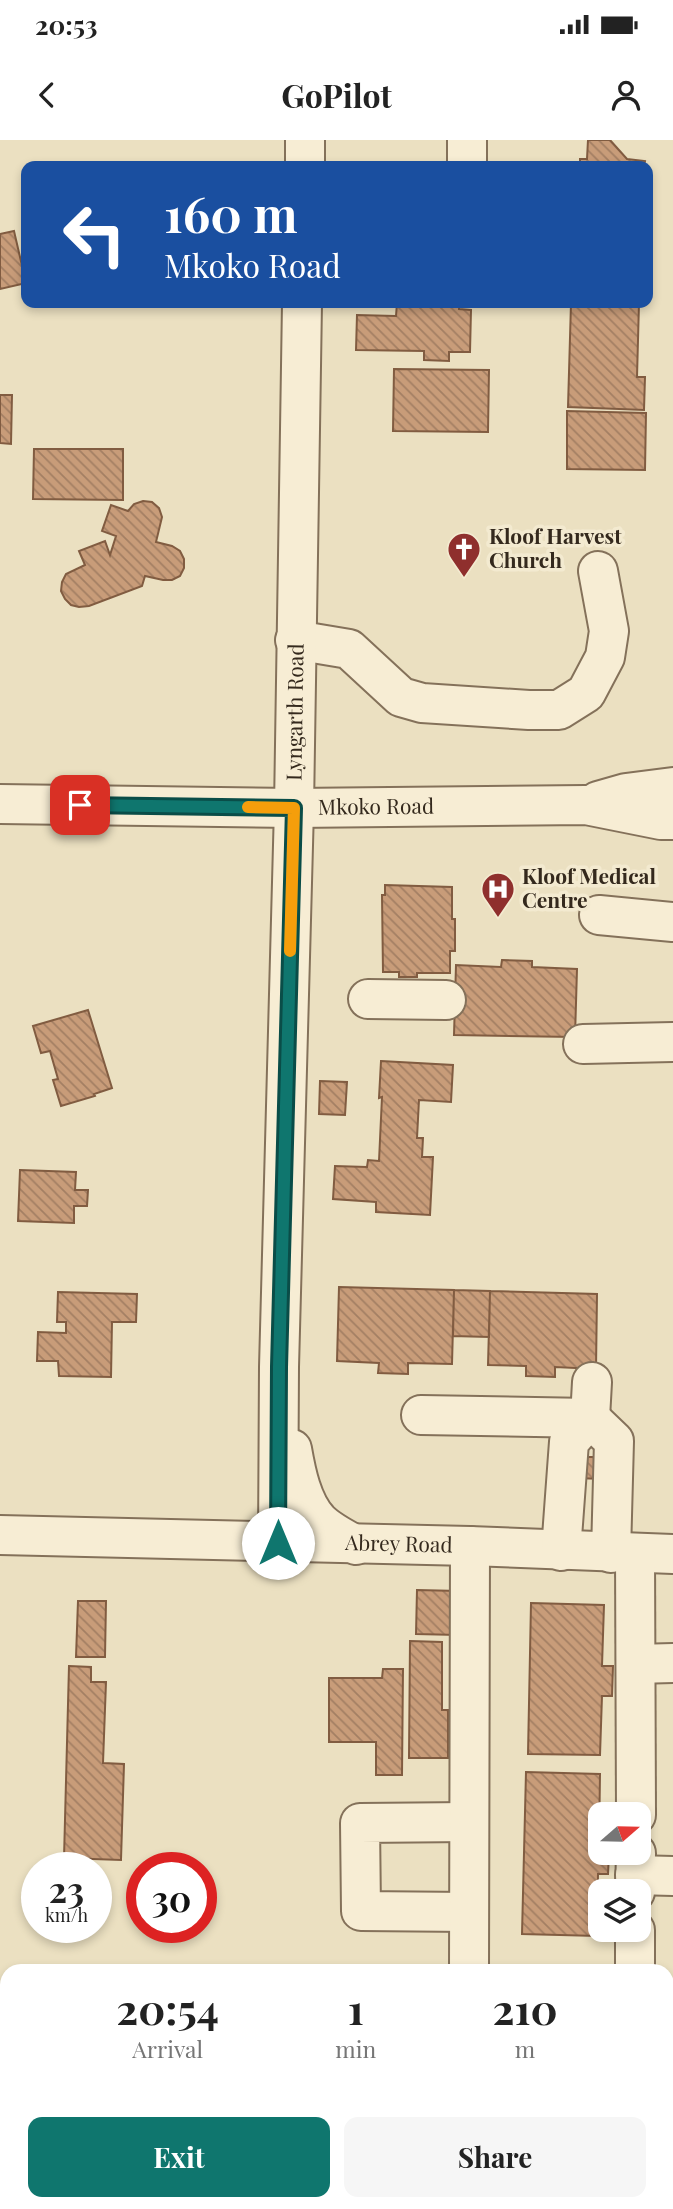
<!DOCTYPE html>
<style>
body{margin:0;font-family:"Playfair Display",serif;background:#f6f6f6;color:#222;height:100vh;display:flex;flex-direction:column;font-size:26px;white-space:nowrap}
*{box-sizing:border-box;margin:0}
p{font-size:23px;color:#767676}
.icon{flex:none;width:38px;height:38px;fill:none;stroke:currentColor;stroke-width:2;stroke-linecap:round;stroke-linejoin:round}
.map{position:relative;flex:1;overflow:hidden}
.drawer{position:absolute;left:0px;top:1824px;width:674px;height:247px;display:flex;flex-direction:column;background:#fff;border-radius:21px 21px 0 0;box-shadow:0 4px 10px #0003}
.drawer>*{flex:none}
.guide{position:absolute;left:21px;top:21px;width:632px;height:147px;border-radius:14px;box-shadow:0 4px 10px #0003;background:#1a4fa0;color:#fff;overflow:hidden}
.needle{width:46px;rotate:70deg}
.buttons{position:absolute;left:588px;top:1662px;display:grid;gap:14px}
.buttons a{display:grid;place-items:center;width:63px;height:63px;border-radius:14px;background:#fff;box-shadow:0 4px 10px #0003;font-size:35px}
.speed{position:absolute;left:21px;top:1712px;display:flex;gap:14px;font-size:35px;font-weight:700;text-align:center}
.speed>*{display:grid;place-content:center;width:91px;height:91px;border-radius:50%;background:#fff;box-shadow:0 4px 10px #0003;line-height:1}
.speed small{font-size:18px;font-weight:400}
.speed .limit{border:10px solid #d22;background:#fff;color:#111}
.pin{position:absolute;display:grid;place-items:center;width:60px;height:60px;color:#fff;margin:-30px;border-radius:14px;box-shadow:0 4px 10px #0006}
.me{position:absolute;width:77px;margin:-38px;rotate:0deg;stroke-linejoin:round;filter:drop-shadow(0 0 5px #0008)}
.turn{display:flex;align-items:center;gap:24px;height:147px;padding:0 28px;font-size:32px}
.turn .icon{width:91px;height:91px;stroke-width:2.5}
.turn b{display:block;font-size:49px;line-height:60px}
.eta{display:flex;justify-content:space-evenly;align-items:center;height:119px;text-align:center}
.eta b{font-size:42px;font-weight:700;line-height:49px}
.cta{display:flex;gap:14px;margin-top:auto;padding:14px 28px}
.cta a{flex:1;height:80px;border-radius:14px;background:#0f766e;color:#fff;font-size:28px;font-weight:700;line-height:80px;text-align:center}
.cta a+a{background:#f6f6f6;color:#222}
.status{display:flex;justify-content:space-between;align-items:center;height:49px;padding:0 35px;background:#fff;direction:ltr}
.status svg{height:19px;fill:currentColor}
header{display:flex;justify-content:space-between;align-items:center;height:91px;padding:0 28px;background:#fff;font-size:32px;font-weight:700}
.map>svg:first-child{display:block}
.grass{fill:#c1c896}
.building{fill:url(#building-back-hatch);stroke:#815c41;stroke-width:2}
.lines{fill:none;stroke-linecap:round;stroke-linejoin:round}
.minor-casing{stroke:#84715a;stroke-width:42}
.minor{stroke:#f7edd4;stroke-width:38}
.route-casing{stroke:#0a4d48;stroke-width:18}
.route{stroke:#0f766e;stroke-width:12}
.slow{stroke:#f59e0b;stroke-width:12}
.labels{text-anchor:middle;stroke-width:7;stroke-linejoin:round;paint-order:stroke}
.poi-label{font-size:21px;font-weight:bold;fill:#34291d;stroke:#f3ead0;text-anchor:start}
.street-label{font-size:21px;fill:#34291d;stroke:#f3ead0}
</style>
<div class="status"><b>20:53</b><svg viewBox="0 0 49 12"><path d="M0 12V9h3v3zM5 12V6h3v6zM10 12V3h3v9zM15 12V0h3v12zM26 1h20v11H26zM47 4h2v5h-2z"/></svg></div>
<header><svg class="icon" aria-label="back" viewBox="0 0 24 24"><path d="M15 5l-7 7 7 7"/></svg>GoPilot<svg class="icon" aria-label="person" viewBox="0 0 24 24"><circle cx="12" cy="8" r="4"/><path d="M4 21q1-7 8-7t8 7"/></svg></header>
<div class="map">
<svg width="673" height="2069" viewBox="0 0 673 2069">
<defs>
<pattern id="building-back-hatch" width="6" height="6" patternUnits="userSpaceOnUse" patternTransform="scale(1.75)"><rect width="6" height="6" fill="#c89c79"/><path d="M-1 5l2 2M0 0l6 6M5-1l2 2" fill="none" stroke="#a37f63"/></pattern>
</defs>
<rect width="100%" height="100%" fill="#ebe0c1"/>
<!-- grass -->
<path class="grass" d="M7,1893v170h660v-134l6,1v139h-673v-174z"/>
<!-- building -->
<path class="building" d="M588,0h22l17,19 18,2 -1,5h-72v-2h8v-5h7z
M14,91l12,52 -26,6v-55z
M397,163h62v6l12,1 -1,42h-21v9l-25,-1v-9l-68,-1 1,-35 39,1z
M571,163h68l-2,74h8l-1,33 -76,-3z
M394,229l95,1 -1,62 -95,-1z
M0,255h12l-1,49 -11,-1z
M567,271l79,2 -1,57 -78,-1z
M34,309h89v51l-90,-1z
M143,361l9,1 7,6 3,9 -6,25 16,4 8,5 4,8v9l-4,8 -8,4h-9l-18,-4 -3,10 -53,20 -10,1 -8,-2 -6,-6 -4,-8 1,-9 4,-8 19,-9 -6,-14 26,-10 5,14 6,-19 -14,-5 9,-26 17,6 6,-7z
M385,745l67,2v32h3v32h-5v22h-33v4h-18v-5h-16l-1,-77h3z
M502,820l30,1v6l45,2 -2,68 -121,-2 2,-70 45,2z
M88,870l24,78 -18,6 1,2 -34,10 -8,-26 5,-1 -8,-28 -9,2 -8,-27z
M381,921l72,4 -2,37 -32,-2 -2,38h6l-1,19h11l-3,58 -54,-3v-10l-43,-3 2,-33 32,1 1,-7 11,1 3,-64 -3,1z
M320,941l27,1 -2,33 -26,-1z
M20,1030l56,2 -1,18h13l-1,16h-13v17l-56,-2z
M339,1147l115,3 -2,74 -44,-1v11l-30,-1 1,-10 -42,-2z
M454,1150l36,1 -1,46 -36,-1z
M490,1151l107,3 -1,75 -41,-2v10l-29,-1v-10l-38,-1z
M58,1152l79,2 -1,28h-24l-1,55 -52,-1 -1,-15h-21l1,-29 28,1v-11h-9z
M577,1317h27l-1,22 -27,-1z
M417,1450l42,1 -1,44 -42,-1z
M78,1461h28l-1,56h-29z
M531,1463l73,2 -2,61h11l-1,30h-10l-2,59 -72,-1z
M410,1501l32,1v68h6v48h-39z
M69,1526l22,1v15h15l-3,81 21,1 -3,96 -57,-2z
M383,1529h20l-1,106h-26v-33h-47v-64h53z
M526,1632l74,2 -1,71h1v8h9l-1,21h-10l-1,62 -75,-2z"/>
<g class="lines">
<defs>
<g id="minor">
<path d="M305,26v-26"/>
<path d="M467,26v-26"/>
<path d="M295,500l54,9 52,48 21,6 107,7h30l27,-17 19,-36 4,-26 -11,-60"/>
<path d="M598,661l28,-8 47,-6"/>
<path id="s1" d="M0,664l294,4 292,-3 75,15h12"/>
<path d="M599,775l74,7"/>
<path d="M368,859l78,1"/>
<path d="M583,904l90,-2"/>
<path d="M421,1275l169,3 24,23 -3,112"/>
<path d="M292,1309c4,23 10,54 27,72 10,10 24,17 37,24"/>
<path id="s2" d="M0,1395l470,11 203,8"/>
<path id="s3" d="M278,1403l1,-176 15,-559 8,-505"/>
<path d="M561,1411l8,-109 21,-24 2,-36"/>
<path d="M635,1413l1,262"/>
<path d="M636,1524l37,-1"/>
<path d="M635,1735l38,1"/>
<path d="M635,1752l1,-39"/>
<path d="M469,1772l-108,-1 -1,-88 109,-1"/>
<path d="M469,1830l1,-424"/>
<path d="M635,1830v-40"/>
</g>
</defs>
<!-- minor casing -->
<use href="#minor" class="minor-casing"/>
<!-- minor -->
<use href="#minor" class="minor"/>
</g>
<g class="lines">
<defs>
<path id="route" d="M80,665l214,3 -15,559 -1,176"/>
</defs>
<!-- route casing -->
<use href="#route" class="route-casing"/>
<!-- route -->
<use href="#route" class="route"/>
<!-- slow -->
<path class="slow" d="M248,667l46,1 -4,143"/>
</g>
<!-- icons -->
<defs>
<symbol id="church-pin" viewBox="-11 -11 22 30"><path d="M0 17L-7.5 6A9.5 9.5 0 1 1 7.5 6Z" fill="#8f2f2d" stroke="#f3ead0"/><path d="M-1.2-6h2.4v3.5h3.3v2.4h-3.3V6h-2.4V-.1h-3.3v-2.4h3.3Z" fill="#fff"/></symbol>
<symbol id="hospital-pin" viewBox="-11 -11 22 30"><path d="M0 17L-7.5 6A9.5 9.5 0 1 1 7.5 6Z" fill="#8f2f2d" stroke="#f3ead0"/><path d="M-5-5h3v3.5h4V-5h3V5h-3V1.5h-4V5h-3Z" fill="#fff"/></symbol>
</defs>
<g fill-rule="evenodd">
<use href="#church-pin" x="445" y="390" width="38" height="52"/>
<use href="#hospital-pin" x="479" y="730" width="38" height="52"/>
</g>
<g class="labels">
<!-- poi labels -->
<g class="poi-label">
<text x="489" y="404">Kloof Harvest<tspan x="489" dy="24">Church</tspan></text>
<text x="522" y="744">Kloof Medical<tspan x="522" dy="24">Centre</tspan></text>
</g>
<!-- street labels -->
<g class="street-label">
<text dy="7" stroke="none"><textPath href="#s3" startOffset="831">Lyngarth Road</textPath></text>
<text dy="7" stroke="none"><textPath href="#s1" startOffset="376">Mkoko Road</textPath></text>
<text dy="7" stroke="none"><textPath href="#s2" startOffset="399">Abrey Road</textPath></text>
</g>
</g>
</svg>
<div class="buttons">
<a><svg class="needle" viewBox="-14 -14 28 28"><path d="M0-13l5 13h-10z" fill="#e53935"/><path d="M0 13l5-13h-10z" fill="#767676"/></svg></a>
<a><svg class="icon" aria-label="layers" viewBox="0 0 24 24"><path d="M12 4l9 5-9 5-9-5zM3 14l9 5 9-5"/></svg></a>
</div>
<div class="speed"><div>23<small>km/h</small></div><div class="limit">30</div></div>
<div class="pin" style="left:80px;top:665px;background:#d93025"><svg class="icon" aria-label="arrive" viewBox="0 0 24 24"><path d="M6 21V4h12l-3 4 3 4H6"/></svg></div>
<svg class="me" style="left:278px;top:1403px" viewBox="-20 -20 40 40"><circle r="19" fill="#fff"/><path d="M0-13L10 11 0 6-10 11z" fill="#0f766e"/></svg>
<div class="guide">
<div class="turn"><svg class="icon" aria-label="left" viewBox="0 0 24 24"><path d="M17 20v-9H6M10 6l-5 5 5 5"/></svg><div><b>160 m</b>Mkoko Road</div></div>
</div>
<section class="drawer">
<div class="eta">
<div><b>20:54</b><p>Arrival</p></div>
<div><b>1</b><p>min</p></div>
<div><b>210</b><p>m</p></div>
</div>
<div class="cta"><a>Exit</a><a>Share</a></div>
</section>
</div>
